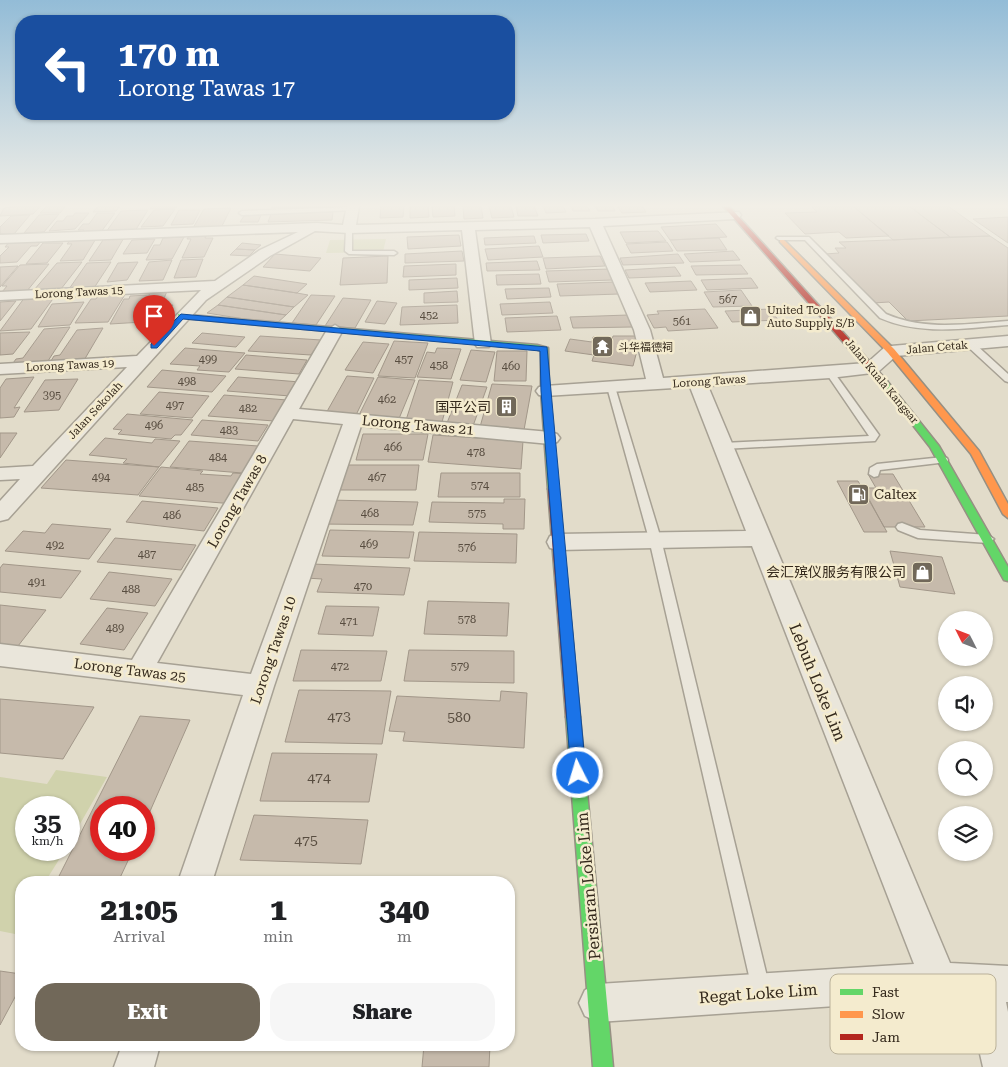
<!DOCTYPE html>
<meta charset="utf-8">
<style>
body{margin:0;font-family:"Roboto Serif","Noto Sans SC",serif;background:#f6f6f6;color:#202124;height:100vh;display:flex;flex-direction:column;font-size:19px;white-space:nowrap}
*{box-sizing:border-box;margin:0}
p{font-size:16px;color:#757577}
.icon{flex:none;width:28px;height:28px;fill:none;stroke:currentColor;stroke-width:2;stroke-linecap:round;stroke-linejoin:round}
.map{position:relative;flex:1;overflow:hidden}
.details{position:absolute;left:15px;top:876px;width:500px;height:175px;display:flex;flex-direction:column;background:#fff;border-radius:20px;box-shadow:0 1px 4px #0004}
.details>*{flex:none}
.banner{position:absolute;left:15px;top:15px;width:500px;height:105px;border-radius:20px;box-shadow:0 1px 4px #0004;background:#1a4fa0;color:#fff;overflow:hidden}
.needle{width:32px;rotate:312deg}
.buttons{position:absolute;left:938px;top:611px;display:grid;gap:10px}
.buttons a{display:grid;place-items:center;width:55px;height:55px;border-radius:50%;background:#fff;box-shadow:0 1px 4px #0004;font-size:25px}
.speed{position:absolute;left:15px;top:796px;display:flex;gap:10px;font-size:25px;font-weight:700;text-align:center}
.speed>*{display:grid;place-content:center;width:65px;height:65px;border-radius:50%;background:#fff;box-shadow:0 1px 4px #0004;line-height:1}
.speed small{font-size:12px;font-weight:400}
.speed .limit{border:8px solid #d22;background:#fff;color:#111}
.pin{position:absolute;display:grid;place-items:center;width:42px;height:42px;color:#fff;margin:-51px -21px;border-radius:50% 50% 50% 0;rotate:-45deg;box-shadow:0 0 5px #0007}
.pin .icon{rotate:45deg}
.me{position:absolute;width:55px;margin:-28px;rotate:355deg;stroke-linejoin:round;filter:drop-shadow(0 0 4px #0008)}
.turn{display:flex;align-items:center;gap:18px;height:105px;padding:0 20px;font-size:22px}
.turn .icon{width:65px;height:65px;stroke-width:2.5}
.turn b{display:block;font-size:35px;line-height:42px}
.eta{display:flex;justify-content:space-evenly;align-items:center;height:85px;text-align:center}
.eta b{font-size:30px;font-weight:800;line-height:35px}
.action{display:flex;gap:10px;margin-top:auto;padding:10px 20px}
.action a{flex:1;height:58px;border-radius:20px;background:#716859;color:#fff;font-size:20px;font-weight:800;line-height:58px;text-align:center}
.action a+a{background:#f6f6f6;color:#202124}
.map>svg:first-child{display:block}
.green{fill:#d0d2ac}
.building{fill:#c6baab;stroke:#a29789}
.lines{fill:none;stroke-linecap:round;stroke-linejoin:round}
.lane-casing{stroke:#a7a194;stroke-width:3}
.street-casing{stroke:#a7a194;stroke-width:3}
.fast-casing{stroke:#969083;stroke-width:3}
.slow-casing{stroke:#969083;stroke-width:3}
.jam-casing{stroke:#969083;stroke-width:3}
.lane{fill:#eae6db;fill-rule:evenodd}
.street{fill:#eae6db;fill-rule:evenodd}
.fast{fill:#63d668;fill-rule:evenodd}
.slow{fill:#ff974d;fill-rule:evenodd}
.jam{fill:#b3261e;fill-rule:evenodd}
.route{fill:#1a73e8;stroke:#114b97}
.labels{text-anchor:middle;stroke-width:5;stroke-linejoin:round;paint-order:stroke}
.far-street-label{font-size:11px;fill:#34291c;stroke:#f4ebce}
.number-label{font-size:11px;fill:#584d40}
.far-poi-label{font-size:11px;fill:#34291c;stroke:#f4ebce;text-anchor:start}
.poi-label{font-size:14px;fill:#34291c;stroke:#f4ebce;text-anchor:end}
.street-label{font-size:14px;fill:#34291c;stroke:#f4ebce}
.near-number-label{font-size:14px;fill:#584d40}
.near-street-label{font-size:16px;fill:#34291c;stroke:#f4ebce}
.key{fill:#f4ebce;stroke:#bab199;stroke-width:1}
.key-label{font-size:14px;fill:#34291c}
</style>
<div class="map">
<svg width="1008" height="1067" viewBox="0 0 1008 1067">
<rect width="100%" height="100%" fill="#e2dcca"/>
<!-- green -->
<path class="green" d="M386,239l-3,13 -57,1 4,-13z
M56,770l51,7 -38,66v-35h-43v42h39l-20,32h-24v41l-6,11 -15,-3v-154l47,7z"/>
<!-- building -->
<path class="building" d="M20,206h21l-8,8 -33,2 4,-8z
M47,206h19l-6,7h-20z
M98,206h22l-4,5 -23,1z
M152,206h25l-1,2 -26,1z
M272,206h65l-66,2z
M381,206h23l-1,11 -23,1z
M410,206h18l1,11 -19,1z
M432,206h22l1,10 -22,1z
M463,206h18l2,12 -19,1z
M489,206h22l3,11 -22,1z
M516,206h18l4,10h-20z
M543,206h20l3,6 -20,1z
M571,206h16l3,5h-17z
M595,206h18l2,5h-17z
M617,206h25l4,6 -24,1z
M811,206h42l36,30 -43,2 -7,-6 -34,2 -20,-21 32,-1z
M853,206h56l41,31 -57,3z
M909,206h39l42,30 -40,1z
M231,208l-10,20h-28l11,-19z
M175,209l-12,17 -22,1 13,-17z
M148,210l-13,21 -29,1 15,-21z
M179,210h21l-7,14 -22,1z
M333,212l-1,8 -64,2 3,-8z
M75,213h14l-14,16 -26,2 8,-10h6l4,-5h6z
M97,213h18l-14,19 -20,1 3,-3h-6l5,-6h6z
M59,214l-15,18 -20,1 15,-18z
M30,215l-16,19h-14v-7l11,-11z
M261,215l-3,7h-18l4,-6z
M1008,217v26l-35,-24z
M716,224l11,13 -57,3 -9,-13z
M658,231l8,10 -40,2 -6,-11z
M207,233l-2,5h8l-9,19 -22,1 9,-19h-4l3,-5z
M586,234l3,7 -46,2 -2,-8z
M459,235l2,11 -53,3 -1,-12z
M125,236l-14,24 -22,1 16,-24z
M534,236l2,7 -51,2 -1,-7z
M990,236l18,12v68l-100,5 -19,-19 -16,1 -48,-49 14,-1 -4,-5h11l-7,-6z
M97,237l-14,23 -23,1 12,-17h-5l4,-5z
M184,237l-12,22 -26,1 8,-15h6l3,-7z
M719,238l8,12 -50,1 -7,-11z
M155,239l-8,14 -24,1 9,-14z
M42,240l-5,6h-6l-14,16 -17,1v-7l9,-9h-4l5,-6z
M667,242l6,9 -42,2 -5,-9z
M43,243h20l-16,20 -21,1z
M242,243l19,2 -6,5 -19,-1z
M539,246l4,11 -55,3 -3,-11z
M236,249l19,1 -6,6 -19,-1z
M462,251l2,10 -59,2v-9z
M733,251l7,9 -50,2 -6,-8z
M275,254l46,4 -11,13 -47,-4z
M678,254l6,9 -61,2 -3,-7z
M388,256l-1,27 -47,2 3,-27z
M600,256l5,10 -59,3 -3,-11z
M203,259l-7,18 -22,1 7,-18z
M172,260l-9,20 -24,1 10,-19z
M537,261l3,9 -53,1 -1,-8z
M82,262l-21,27 -27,1 23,-27z
M111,262l-17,26 -25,1 18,-26z
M138,262l-11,18 -20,2 11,-19z
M49,264l-22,27 -25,1 5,-6h-5l18,-21z
M456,264v11l-53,2 1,-11z
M741,265l7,9 -52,1 -5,-9z
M18,266l-18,21v-20z
M675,267l6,9 -52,2 -4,-8z
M609,269l4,11 -64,2 -3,-11z
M539,274l2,10 -44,1 -1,-10z
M254,276l53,8 -10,9 -54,-8z
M457,278l1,10 -49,2v-10z
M751,278l7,10 -51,2 -6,-10z
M691,281l6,9 -47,2 -5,-9z
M614,282l5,12 -59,2 -3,-12z
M243,285l54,8 11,2 -14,12 -67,-10z
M549,288l2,9 -44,2 -2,-10z
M741,290l11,16 -39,1 -9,-15z
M167,291l-6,15 12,-1 -13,16 -50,3 14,-25h5l1,-3 19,-1 2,-3z
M457,291l1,11 -34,1v-10z
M126,293l-18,29 -33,1 16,-24h5l3,-5z
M311,295l24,1 -19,29 -24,-2z
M55,296l-24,33 -31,2 25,-34z
M227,297l67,10 -8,8 -68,-10z
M343,298l28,2 -16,28 -30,-2z
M16,301l-16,20v-19z
M377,301l20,2 -12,21 -20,-2z
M84,302l-14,23 -32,2 14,-23z
M550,302l3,11 -51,2 -2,-11z
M218,305l68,10 -10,9 -69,-11z
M457,305l1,18 -58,2 2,-18z
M705,309l13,19 -50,3 -2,-4 -12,1 -7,-13 12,-1 -2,-3z
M770,309l8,11 -46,2 -7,-11z
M628,315l4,12 -59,1 -3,-11z
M557,316l4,14 -54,2 -2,-14z
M70,327l-24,37 -35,2 5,-7 7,-1 21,-29z
M103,328l-20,34 -34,2 5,-8 6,-1 17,-25z
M30,332l-17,22 -13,1v-22z
M202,333l43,4 -9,10 -44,-4z
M260,336l61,4 -10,15 -63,-4z
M613,336h24l2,7 -6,23 -41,-5 2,-6 -29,-4 5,-12 22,3 1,-5 19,3z
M394,341l34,2 -13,35 -37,-2z
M363,342l26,2 -16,29 -28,-3z
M185,348l60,5 -16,19 -32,-2 3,-4 -30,-2z
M437,348l24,1 -10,30 -34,-2 10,-25 8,1z
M471,350l24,2 -9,30 -26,-2z
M497,351h30l-1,30h-32z
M246,355l61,5 -8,14 -64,-5z
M162,370l64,6 -14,16 -65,-5z
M347,376l27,2 -19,39 -30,-2z
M34,377l-20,31 6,-1 -6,10 -14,1v-30l6,-9z
M238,377l62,5 -10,14 -63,-5z
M378,377l37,3 -17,41 -40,-4z
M78,379l-19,31 -35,2 21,-32z
M419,380l34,2 -11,40 -36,-2z
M492,384l40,2 -8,44 -44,-3z
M462,385l25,2 -14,39 -26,-3z
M159,392l50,4 -17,22 -52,-4z
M224,395l63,5 -13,21 -66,-5z
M127,414l66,6 -12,15h-6l-4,4 -53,-5 4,-4 -9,-1z
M202,420l66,5 -10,16 -67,-6z
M0,433h17l-17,25z
M363,434h65l-5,26h-67z
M433,435l90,6 -2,28 -93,-7z
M105,438l47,5 3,-4 25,2 -21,26 -36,-4 4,-4 -38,-4z
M189,441l69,5 -1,2h8l-11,18h-8l-4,7 -72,-6z
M66,460l93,7 -21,28 -97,-7z
M340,465h79l-3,25h-83z
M161,467l42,4 -3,3 31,2 2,-3 19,1 -18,30 -95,-8z
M441,473h79v24h-82z
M868,474h25l32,53h-41l-21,-39h13z
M837,481h21l29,51h-23z
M504,499h21l-1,30h-21v-5l-74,-2 3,-20 72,1z
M329,500l89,2 -5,23 -92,-1z
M142,501l76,7 -14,23 -78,-9z
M52,524l59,5 -22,30 -84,-8 18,-20 22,2z
M330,530l84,2 -5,26 -87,-2z
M419,532l98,2 -1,29 -102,-2z
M115,538l81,7 -15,25 -84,-8z
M890,551l52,6 13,37 -55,-7z
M3,564l78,7 -20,27 -61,-6v-24z
M312,564l98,4 -6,27 -87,-3 5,-13 -16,-1z
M109,572l63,7 -17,27 -65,-7z
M428,601l81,2 -2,33 -83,-2z
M0,605l46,5 -28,36 -18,-2z
M326,606l53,1 -6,29 -55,-2z
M107,608l41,5 -24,37 -44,-6z
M301,650l86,1 -6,30h-88z
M409,650l105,1v32l-110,-2z
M299,690l92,1 -9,53 -97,-2z
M501,691l26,2 -3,55 -121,-7 2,-9 -16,-1 8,-35 103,5z
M0,699l94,8 -31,52 -63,-6z
M140,716l50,4 -46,105v-17h-43v42h32l-15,32h-62z
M272,753l105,1 -8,48 -109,-1z
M254,815l114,5 -7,44 -121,-4z
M387,877l112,1v4h-113z
M0,971l21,3v12l-21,39z
M424,1045h66l-1,22h-67z"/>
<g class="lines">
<defs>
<path id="lane" d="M353,207l2,1v2l-113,5 -3,-2 3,-2z
M349,227l3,2v22h42l3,2 -3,2 -45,-1 -4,-3 1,-22z
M777,237h32l77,77c39,17 81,10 122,7v4c-43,3 -87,11 -128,-7l-75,-78h-26l-3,-2z
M967,342h6l35,32v8l-3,-1 -38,-35z
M830,370l3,1 46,64 -4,6 -152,8 -5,-3 5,-3 146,-7 -43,-63z
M611,384l4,3 46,152 109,450 -2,7 -7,2 -7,-2 -2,-7 -103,-450 -42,-152z
M943,457l4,1 1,2 -1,2 -67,8 -2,6 -4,1 -5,-3 1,-6 7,-4z
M902,523l18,7 68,5 6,4 -6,4 -70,-5 -20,-8 -2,-3 2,-3z"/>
<path id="street" d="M347,206h12l-3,19 239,-6 144,-7 2,3 -2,3 -4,1 -132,7 47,104 13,48 204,-15 18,-16 6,-1 117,-10v10l-112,10 -18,16 -6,1 -42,5 -122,8 242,577 58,3v36h-2l2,10v55h-25l-15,-66 -29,-2 -341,23 -13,-6 -6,-13 6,-13 13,-6 316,-20 -162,-418 -194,4 -8,-2 -3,-6 3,-6 8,-2 188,-3 -56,-144 -145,9 -6,-1 -3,-4 3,-4 6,-1 101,-7 -12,-49 -44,-103 -115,3 16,114 -2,3h-12l-2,-3 -13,-114 -113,3 -34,-2 -45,25 -64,44 -198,219 -8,2v-20l20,-22 -20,1v-12l33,-2 94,-99 -127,7v-10l137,-8 64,-66 -201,10v-8l215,-11 45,-31 38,-18 -298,11v-8l317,-12 26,2z
M335,325l8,5 -44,79 251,23 7,2 3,4 -3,4 -7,2 -189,-18 -87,260 -62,196h-34l65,-187 -243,-29v-22l132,16 195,-330zM293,419l50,5 -92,250 -94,-11z
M122,1045h38l-6,22h-40z"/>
<path id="fast" d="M178,314l359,31 11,3 1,43 9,98 -5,3 -5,-3 -7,-98v-40l-5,-2 -355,-31h-3z
M884,380l3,1 52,65 69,121v14l-4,-1 -74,-133 -50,-64z
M573,711l5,2 2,4 33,350h-20l-27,-350 2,-4z"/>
<path id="slow" d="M780,240h4l110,109 85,102 29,53v14l-5,-4 -32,-60 -83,-101 -108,-111z"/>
<path id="jam" d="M723,206h6l158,175v4h-6z
M553,486l5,3 22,228 -2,4 -5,2 -5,-2 -2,-4 -18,-228z"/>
</defs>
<!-- lane casing -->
<use href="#lane" class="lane-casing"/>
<!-- street casing -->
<use href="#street" class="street-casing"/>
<!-- fast casing -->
<use href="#fast" class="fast-casing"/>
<!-- slow casing -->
<use href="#slow" class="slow-casing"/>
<!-- jam casing -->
<use href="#jam" class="jam-casing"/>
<!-- lane -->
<use href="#lane" class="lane"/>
<!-- street -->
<use href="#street" class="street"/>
<!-- fast -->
<use href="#fast" class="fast"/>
<!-- slow -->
<use href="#slow" class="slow"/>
<!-- jam -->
<use href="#jam" class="jam"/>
</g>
<!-- sky -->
<linearGradient id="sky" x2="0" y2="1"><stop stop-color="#93bcd7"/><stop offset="0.58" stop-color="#f2efe7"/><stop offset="1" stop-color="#f2efe7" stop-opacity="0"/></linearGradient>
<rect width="1008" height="355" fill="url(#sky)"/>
<!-- route -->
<path class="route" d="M181,314l366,33 39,426 -2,5 -6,2 -5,-2 -2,-5 -30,-382 -1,-40 -357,-32 -26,29h-6v-4z"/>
<!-- icons -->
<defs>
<symbol id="shop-square" viewBox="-11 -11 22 22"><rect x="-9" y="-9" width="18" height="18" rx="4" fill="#716859" stroke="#f4ebce"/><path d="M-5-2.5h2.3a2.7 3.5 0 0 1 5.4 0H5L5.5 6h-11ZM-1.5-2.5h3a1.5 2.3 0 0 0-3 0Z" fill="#fff"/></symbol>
<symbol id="temple-square" viewBox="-11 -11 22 22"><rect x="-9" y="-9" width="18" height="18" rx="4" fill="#716859" stroke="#f4ebce"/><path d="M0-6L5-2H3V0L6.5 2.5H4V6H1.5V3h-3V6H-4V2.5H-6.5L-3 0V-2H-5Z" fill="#fff"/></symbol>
<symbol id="building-square" viewBox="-11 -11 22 22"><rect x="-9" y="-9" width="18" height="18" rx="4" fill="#716859" stroke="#f4ebce"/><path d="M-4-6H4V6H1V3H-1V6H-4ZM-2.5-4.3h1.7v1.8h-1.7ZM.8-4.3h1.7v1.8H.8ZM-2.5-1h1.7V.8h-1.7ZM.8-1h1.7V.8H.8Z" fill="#fff"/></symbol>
<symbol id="fuel-square" viewBox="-11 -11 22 22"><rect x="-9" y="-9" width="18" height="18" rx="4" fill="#716859" stroke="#f4ebce"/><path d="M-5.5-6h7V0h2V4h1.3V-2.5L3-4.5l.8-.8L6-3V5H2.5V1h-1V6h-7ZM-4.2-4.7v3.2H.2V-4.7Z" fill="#fff"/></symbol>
</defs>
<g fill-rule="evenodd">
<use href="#shop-square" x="738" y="304" width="25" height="25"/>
<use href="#temple-square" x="590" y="334" width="25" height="25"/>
<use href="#building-square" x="494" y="394" width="25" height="25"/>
<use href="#fuel-square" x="846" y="482" width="25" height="25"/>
<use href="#shop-square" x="910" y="560" width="25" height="25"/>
</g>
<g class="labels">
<!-- far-street labels -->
<g class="far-street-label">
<text transform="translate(79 292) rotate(-3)" y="4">Lorong Tawas 15</text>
<text transform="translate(937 347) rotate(-5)" y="4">Jalan Cetak</text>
<text transform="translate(70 365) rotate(-3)" y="4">Lorong Tawas 19</text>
<text transform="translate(709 381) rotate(-4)" y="4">Lorong Tawas</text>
<text transform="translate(882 381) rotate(50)" y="4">Jalan Kuala Kangsar</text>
<text transform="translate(95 410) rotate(-47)" y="4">Jalan Sekolah</text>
</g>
<!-- number labels -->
<g class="number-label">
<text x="728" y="303">567</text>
<text x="429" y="319">452</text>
<text x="682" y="325">561</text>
<text x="208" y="363">499</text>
<text x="404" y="363">457</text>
<text x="439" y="369">458</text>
<text x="511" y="370">460</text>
<text x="187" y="385">498</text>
<text x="52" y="399">395</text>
<text x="387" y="403">462</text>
<text x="175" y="409">497</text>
<text x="248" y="412">482</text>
<text x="154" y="429">496</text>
<text x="229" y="434">483</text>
<text x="393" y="451">466</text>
<text x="476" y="456">478</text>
<text x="218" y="461">484</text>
<text x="101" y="481">494</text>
<text x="377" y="481">467</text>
<text x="480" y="489">574</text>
<text x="195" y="491">485</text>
<text x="370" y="517">468</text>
<text x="477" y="517">575</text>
<text x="172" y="519">486</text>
<text x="369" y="548">469</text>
<text x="55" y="549">492</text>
<text x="467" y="551">576</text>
<text x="147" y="558">487</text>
<text x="37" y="586">491</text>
<text x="363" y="590">470</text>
<text x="131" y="593">488</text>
<text x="467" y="623">578</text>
<text x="349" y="625">471</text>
<text x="115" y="632">489</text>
<text x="340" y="670">472</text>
<text x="460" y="670">579</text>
</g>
<!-- far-poi labels -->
<g class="far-poi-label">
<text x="767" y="314">United Tools<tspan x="767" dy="13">Auto Supply S/B</tspan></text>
<text x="618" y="351">斗华福德祠</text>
</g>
<!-- poi labels -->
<g class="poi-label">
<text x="491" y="412">国平公司</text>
<text x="874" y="499" text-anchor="start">Caltex</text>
<text x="906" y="577">会汇殡仪服务有限公司</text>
</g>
<!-- street labels -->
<g class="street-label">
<text transform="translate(418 425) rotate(5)" y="5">Lorong Tawas 21</text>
<text transform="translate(237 501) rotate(-60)" y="5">Lorong Tawas 8</text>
<text transform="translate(273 650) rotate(-71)" y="5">Lorong Tawas 10</text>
<text transform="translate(130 670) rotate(7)" y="5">Lorong Tawas 25</text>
</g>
<!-- near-number labels -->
<g class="near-number-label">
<text x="339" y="721">473</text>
<text x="459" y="722">580</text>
<text x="319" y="782">474</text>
<text x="306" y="845">475</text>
</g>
<!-- near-street labels -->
<g class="near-street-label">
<text transform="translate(818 682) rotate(68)" y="6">Lebuh Loke Lim</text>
<text transform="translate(588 886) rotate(-95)" y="6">Persiaran Loke Lim</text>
<text transform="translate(758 993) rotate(-4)" y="6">Regat Loke Lim</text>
</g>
</g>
<!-- legend -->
<rect x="830" y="974" width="166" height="80" rx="8" class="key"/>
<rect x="840" y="989" width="23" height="6" fill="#63d668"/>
<rect x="840" y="1011" width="23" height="7" fill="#ff974d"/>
<rect x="840" y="1034" width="23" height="6" fill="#b3261e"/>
<g class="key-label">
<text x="872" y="997">Fast</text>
<text x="872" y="1019">Slow</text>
<text x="872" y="1042">Jam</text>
</g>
</svg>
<div class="buttons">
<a><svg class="needle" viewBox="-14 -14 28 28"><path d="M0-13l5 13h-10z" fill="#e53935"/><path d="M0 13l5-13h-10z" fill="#757577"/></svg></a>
<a><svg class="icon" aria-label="sound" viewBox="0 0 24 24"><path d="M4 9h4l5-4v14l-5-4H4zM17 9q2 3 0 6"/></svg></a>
<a><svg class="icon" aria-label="search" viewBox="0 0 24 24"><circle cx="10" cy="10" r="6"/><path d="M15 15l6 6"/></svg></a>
<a><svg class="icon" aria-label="layers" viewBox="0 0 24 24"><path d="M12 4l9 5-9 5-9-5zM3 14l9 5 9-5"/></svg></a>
</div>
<div class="speed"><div>35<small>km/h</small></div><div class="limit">40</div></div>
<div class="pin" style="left:154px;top:346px;background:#d93025"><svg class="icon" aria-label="arrive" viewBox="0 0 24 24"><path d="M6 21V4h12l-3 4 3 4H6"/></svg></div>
<svg class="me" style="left:578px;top:773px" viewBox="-20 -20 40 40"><circle r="17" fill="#1a73e8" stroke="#fff" stroke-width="3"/><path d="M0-11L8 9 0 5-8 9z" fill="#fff"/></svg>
<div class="banner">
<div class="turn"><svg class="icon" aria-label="left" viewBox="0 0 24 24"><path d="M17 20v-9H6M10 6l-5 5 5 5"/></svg><div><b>170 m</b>Lorong Tawas 17</div></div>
</div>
<section class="details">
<div class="eta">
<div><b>21:05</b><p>Arrival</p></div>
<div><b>1</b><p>min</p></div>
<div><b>340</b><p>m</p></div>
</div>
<div class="action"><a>Exit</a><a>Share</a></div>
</section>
</div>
